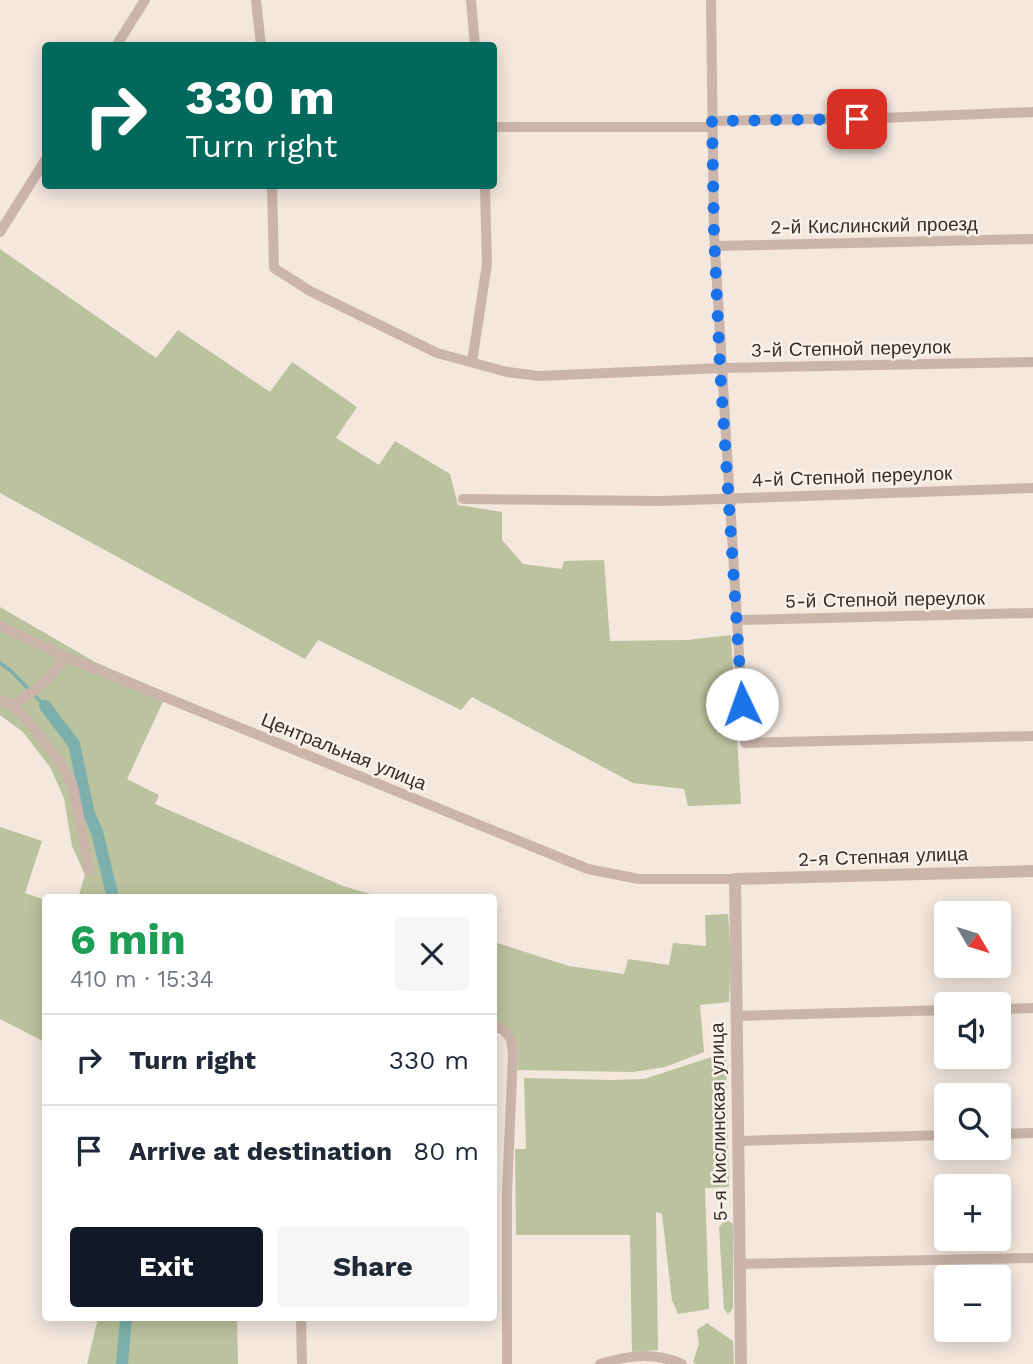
<!DOCTYPE html>
<meta charset="utf-8">
<style>
body{margin:0;font-family:"Work Sans",sans-serif;background:#f6f6f7;color:#1f2937;height:100vh;display:flex;flex-direction:column;font-size:26px;white-space:nowrap}
*{box-sizing:border-box;margin:0}
p{font-size:23px;color:#747a83}
.icon{flex:none;width:38px;height:38px;fill:none;stroke:currentColor;stroke-width:2;stroke-linecap:round;stroke-linejoin:round}
.map{position:relative;flex:1;overflow:hidden}
.panel{position:absolute;left:42px;top:894px;width:455px;height:427px;display:flex;flex-direction:column;background:#fff;border-radius:7px;box-shadow:0 4px 18px #0003}
.panel>*{flex:none}
.banner{position:absolute;left:42px;top:42px;width:455px;height:147px;border-radius:7px;box-shadow:0 4px 18px #0003;background:#00695c;color:#fff;overflow:hidden}
.needle{width:46px;rotate:128deg}
.buttons{position:absolute;left:934px;top:901px;display:grid;gap:14px}
.buttons a{display:grid;place-items:center;width:77px;height:77px;border-radius:7px;background:#fff;box-shadow:0 4px 18px #0003;font-size:35px}
.pin{position:absolute;display:grid;place-items:center;width:60px;height:60px;color:#fff;margin:-30px;border-radius:14px;box-shadow:0 4px 10px #0006}
.me{position:absolute;width:77px;margin:-38px;rotate:357deg;stroke-linejoin:round;filter:drop-shadow(0 0 5px #0008)}
.turn{display:flex;align-items:center;gap:24px;height:147px;padding:0 28px;font-size:32px}
.turn .icon{width:91px;height:91px;stroke-width:2.5}
.turn b{display:block;font-size:49px;line-height:60px}
.round{display:grid;place-items:center;flex:none;width:74px;height:74px;border-radius:7px;background:#f6f6f7}
.summary{display:flex;align-items:center;justify-content:space-between;height:119px;padding:0 28px}
h1{font-size:42px;font-weight:700;line-height:52px;color:#1e9e55}
.cta{display:flex;gap:14px;margin-top:auto;padding:14px 28px}
.cta a{flex:1;height:80px;border-radius:7px;background:#111827;color:#fff;font-size:28px;font-weight:700;line-height:80px;text-align:center}
.cta a+a{background:#f6f6f7;color:#1f2937}
ul{padding:0;list-style:none}
li{display:flex;align-items:center;gap:21px;height:91px;padding:0 28px;border-top:2px solid #e0e1e3}
li div{flex:1}
li b{display:block;font-size:26px}
li em{font-style:normal}
.map>svg:first-child{display:block}
.green{fill:#bac29e}
.lines{fill:none;stroke-linecap:round;stroke-linejoin:round}
.stream{stroke:#7db0ac;stroke-width:3.5}
.canal{stroke:#7db0ac;stroke-width:12}
.minor{stroke:#cbb5aa;stroke-width:10}
.tertiary{stroke:#cbb5aa;stroke-width:12}
.route{stroke:#1a73e8;stroke-width:12;stroke-dasharray:0 21.6}
.labels{text-anchor:middle;stroke-width:5;stroke-linejoin:round;paint-order:stroke}
.street-label{font-size:19px;fill:#392d2a;stroke:#faf1eb}
</style>
<div class="map">
<svg width="1033" height="1364" viewBox="0 0 1033 1364">
<rect width="100%" height="100%" fill="#f3e7de"/>
<!-- green -->
<path class="green" d="M0,249l156,109 22,-28 92,62 22,-30 65,45 -21,31 43,27 16,-24 55,33 8,31 44,7v28l21,24 39,5 2,-8 40,-1 6,81 78,-1 43,-5 10,169 -53,2 -4,-17 -51,-6 -161,-86 -11,13 -143,-70 -13,19 -305,-166z
M0,607l95,55 72,31 -40,86 32,16 -4,9 188,82 41,12h-306l7,-23 -13,-29 -8,-48 -14,-31 -27,-35 -23,-17z
M0,827l42,14 -17,52 20,7v142l-45,-23z
M728,914l3,39 -2,49 -29,3 4,47 -39,15 -32,5 -115,-2 -2,-30 -22,-16v-82l75,24 55,8 4,-15 41,6 4,-22 33,3 -1,-31z
M721,1054l5,4 3,129 -24,1 4,121 -31,5 -6,-14 -10,-86 -6,-2 2,138 -26,2 -2,-117h-114l-1,-86h11l-2,-71 88,2 32,-1z
M726,1219l7,5v84l-5,6 -4,-5 -5,-82z
M98,1318h139l1,46h-151z
M707,1323l26,18 1,23h-38l-3,-2 6,-18 -2,-14z"/>
<g class="lines">
<!-- stream -->
<path class="stream" d="M0,663l10,7 35,36"/>
<!-- canal -->
<path class="canal" d="M45,706l29,38 15,70 8,18 16,66
M122,1364l4,-46"/>
<!-- minor -->
<path class="minor" d="M256,0l5,46
M471,0l4,46
M711,0l3,233 28,471
M116,46l29,-46
M712,121l169,-3 152,-6
M494,127h218
M272,186l2,82 36,23 127,62 70,19 32,4 182,-8 312,-6
M0,232l46,-73
M715,246l318,-7
M472,362l15,-98 -2,-78
M463,499l197,2 373,-13
M738,620l295,-7
M0,626l66,31 522,212 51,10h96
M0,700l12,5 15,15 33,42 13,24 16,84
M12,705c23,-13 39,-27 54,-48
M745,743l288,-7
M999,1009l34,-1
M736,1016l211,-6
M494,1027l9,2 8,10 2,15 -6,139v171
M999,1134l34,-1
M738,1141l209,-6
M739,1264l294,-6
M301,1318l1,46
M600,1364c29,-9 54,-12 82,0"/>
<!-- tertiary -->
<path class="tertiary" d="M741,1364l-6,-485 298,-8"/>
</g>
<g class="lines">
<!-- route -->
<path class="route" d="M742,704l-22,-336 -6,-135 -2,-112 145,-2"/>
</g>
<g class="labels">
<!-- street labels -->
<g class="street-label">
<text transform="translate(874 225) rotate(-1)" y="7">2-й Кислинский проезд</text>
<text transform="translate(851 348) rotate(-1)" y="7">3-й Степной переулок</text>
<text transform="translate(852 476) rotate(-2)" y="7">4-й Степной переулок</text>
<text transform="translate(885 599) rotate(-1)" y="7">5-й Степной переулок</text>
<text transform="translate(344 751) rotate(22)" y="7">Центральная улица</text>
<text transform="translate(883 856) rotate(-2)" y="7">2-я Степная улица</text>
<text transform="translate(718 1122) rotate(-91)" y="7">5-я Кислинская улица</text>
</g>
</g>
</svg>
<div class="buttons">
<a><svg class="needle" viewBox="-14 -14 28 28"><path d="M0-13l5 13h-10z" fill="#e53935"/><path d="M0 13l5-13h-10z" fill="#747a83"/></svg></a>
<a><svg class="icon" aria-label="sound" viewBox="0 0 24 24"><path d="M4 9h4l5-4v14l-5-4H4zM17 9q2 3 0 6"/></svg></a>
<a><svg class="icon" aria-label="search" viewBox="0 0 24 24"><circle cx="10" cy="10" r="6"/><path d="M15 15l6 6"/></svg></a>
<a>+</a>
<a>−</a>
</div>
<div class="pin" style="left:857px;top:119px;background:#d93025"><svg class="icon" aria-label="arrive" viewBox="0 0 24 24"><path d="M6 21V4h12l-3 4 3 4H6"/></svg></div>
<svg class="me" style="left:742px;top:704px" viewBox="-20 -20 40 40"><circle r="19" fill="#fff"/><path d="M0-13L10 11 0 6-10 11z" fill="#1a73e8"/></svg>
<div class="banner">
<div class="turn"><svg class="icon" aria-label="right" viewBox="0 0 24 24"><path d="M7 20v-9h11M14 6l5 5-5 5"/></svg><div><b>330 m</b>Turn right</div></div>
</div>
<section class="panel">
<div class="summary"><div><h1>6 min</h1><p>410 m · 15:34</p></div><a class="round"><svg class="icon" aria-label="close" viewBox="0 0 24 24"><path d="M6 6l12 12M18 6L6 18"/></svg></a></div>
<ul>
<li><svg class="icon" aria-label="right" viewBox="0 0 24 24"><path d="M7 20v-9h11M14 6l5 5-5 5"/></svg><div><b>Turn right</b></div><em>330 m</em></li>
<li><svg class="icon" aria-label="arrive" viewBox="0 0 24 24"><path d="M6 21V4h12l-3 4 3 4H6"/></svg><div><b>Arrive at destination</b></div><em>80 m</em></li>
</ul>
<div class="cta"><a>Exit</a><a>Share</a></div>
</section>
</div>
